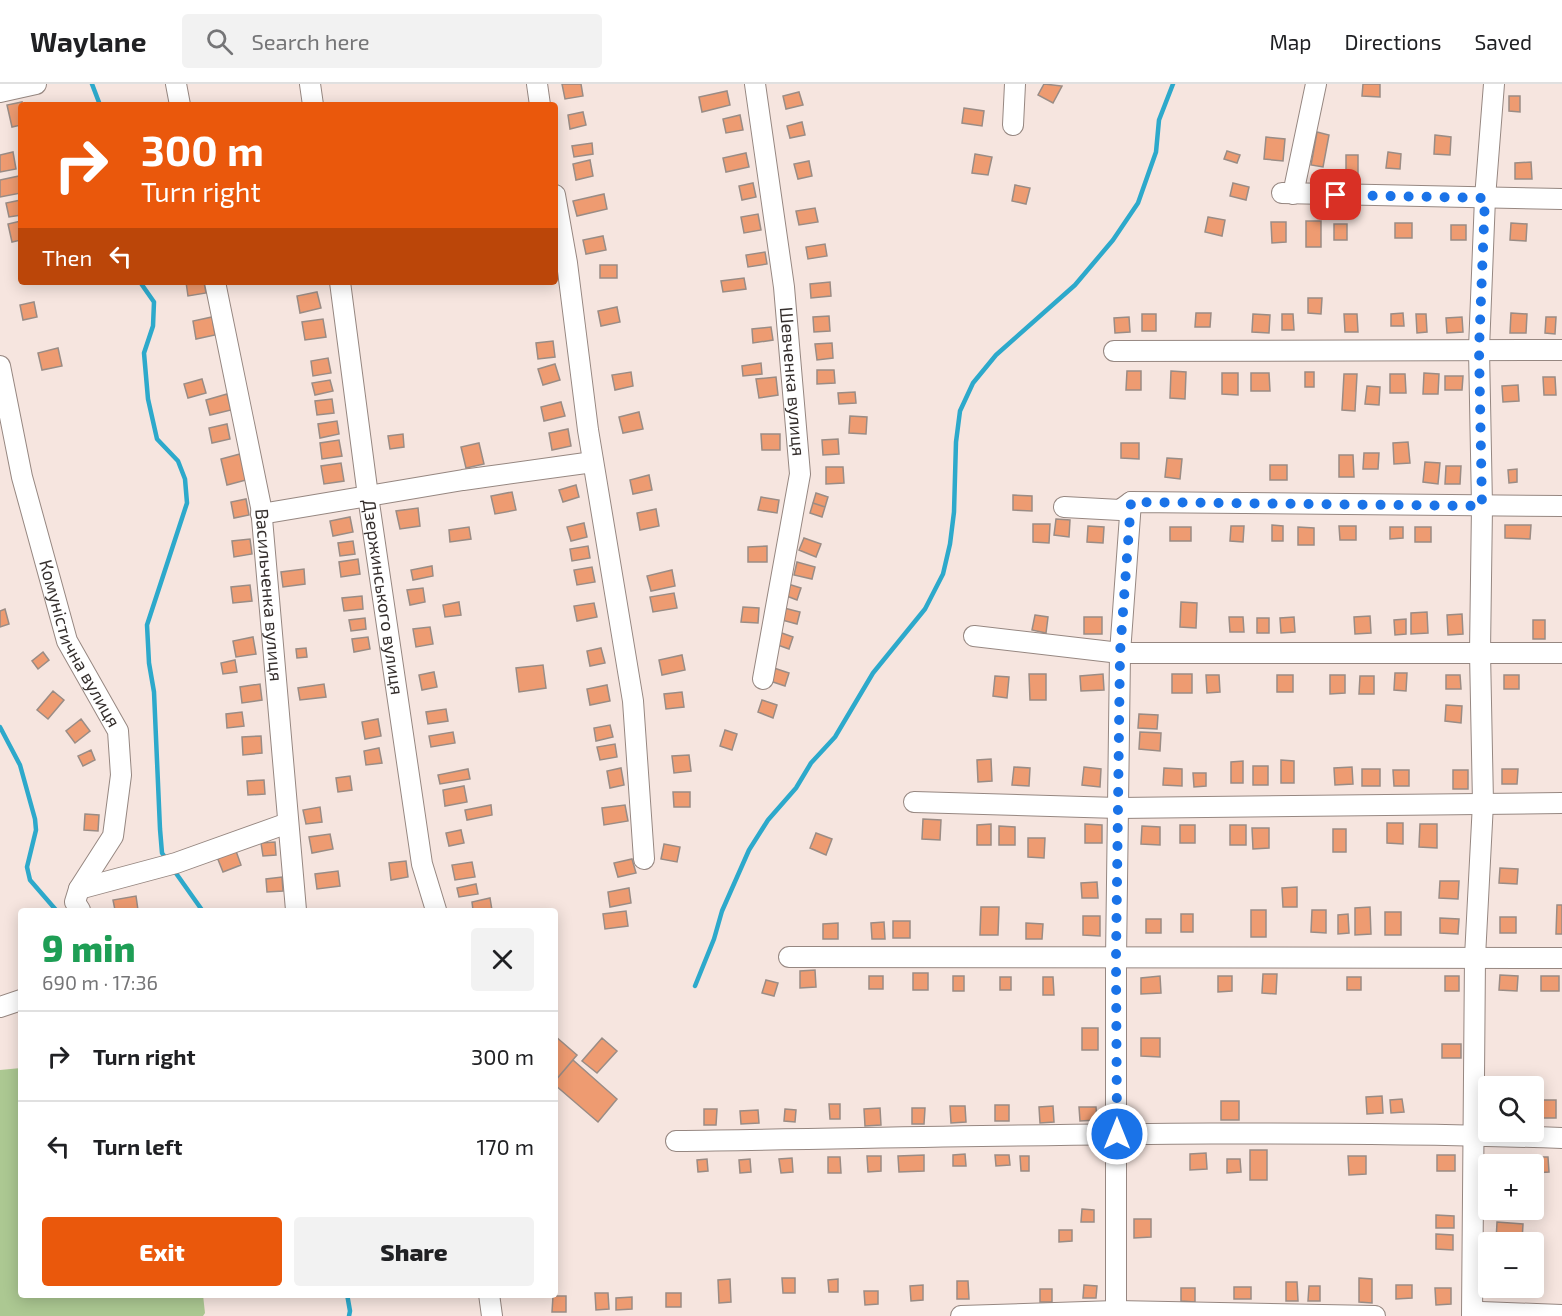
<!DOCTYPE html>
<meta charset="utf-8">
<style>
body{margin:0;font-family:"Exo 2",sans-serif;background:#f2f2f2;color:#202124;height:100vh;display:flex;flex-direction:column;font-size:22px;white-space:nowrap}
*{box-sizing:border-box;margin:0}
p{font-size:20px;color:#757577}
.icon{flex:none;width:33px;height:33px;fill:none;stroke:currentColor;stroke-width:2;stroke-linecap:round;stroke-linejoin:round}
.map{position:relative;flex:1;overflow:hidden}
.sheet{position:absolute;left:18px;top:824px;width:540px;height:390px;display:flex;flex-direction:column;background:#fff;border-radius:6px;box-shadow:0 3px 15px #0003}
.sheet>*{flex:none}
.guide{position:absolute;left:18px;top:18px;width:540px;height:183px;border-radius:6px;box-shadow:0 3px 15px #0003;background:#ea580c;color:#fff;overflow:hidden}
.buttons{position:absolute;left:1478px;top:992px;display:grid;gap:12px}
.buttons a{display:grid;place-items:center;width:66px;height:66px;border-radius:6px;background:#fff;box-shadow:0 3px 15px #0003;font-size:30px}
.pin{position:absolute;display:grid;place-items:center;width:51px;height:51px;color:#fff;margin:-26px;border-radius:12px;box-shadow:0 3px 9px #0006}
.me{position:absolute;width:66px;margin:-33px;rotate:0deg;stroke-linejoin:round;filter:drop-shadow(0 0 4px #0008)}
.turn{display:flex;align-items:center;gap:21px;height:126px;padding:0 24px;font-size:27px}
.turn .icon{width:78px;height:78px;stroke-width:2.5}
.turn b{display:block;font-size:42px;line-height:51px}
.then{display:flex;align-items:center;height:57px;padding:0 24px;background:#0003;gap:12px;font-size:22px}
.round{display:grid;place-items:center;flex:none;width:63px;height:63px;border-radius:6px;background:#f2f2f2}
.overview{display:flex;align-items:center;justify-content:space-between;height:102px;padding:0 24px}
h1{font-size:36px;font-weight:800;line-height:45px;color:#1e9e55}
.primary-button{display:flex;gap:12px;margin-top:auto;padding:12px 24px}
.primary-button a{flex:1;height:69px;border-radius:6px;background:#ea580c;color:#fff;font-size:24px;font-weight:800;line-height:69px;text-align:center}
.primary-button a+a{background:#f2f2f2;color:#202124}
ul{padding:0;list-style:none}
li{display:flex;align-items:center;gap:18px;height:90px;padding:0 24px;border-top:2px solid #e0e0e0}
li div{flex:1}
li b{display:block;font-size:22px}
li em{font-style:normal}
header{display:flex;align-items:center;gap:36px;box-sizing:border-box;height:84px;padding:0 30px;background:#fff;border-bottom:2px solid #e0e0e0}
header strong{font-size:28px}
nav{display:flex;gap:33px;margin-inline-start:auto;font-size:21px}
.search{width:420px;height:54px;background:#f2f2f2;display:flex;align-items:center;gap:15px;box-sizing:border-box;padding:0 21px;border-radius:6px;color:#757577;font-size:22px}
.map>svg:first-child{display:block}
.green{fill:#acc892}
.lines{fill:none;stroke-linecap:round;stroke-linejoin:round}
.stream{stroke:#2da9cb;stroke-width:4.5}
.building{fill:#ee9b71;stroke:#9a8c85;stroke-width:1.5}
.minor-casing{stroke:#968781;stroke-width:22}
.minor{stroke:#fff;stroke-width:20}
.route{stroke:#1a73e8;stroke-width:10;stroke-dasharray:0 18}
.labels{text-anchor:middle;stroke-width:6;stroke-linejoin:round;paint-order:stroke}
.street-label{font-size:18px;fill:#352f2d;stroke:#fef4f0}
</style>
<header>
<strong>Waylane</strong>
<div class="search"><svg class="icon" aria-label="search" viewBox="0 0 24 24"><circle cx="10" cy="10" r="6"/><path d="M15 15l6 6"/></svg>Search here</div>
<nav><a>Map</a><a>Directions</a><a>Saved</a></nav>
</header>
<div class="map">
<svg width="1562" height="1232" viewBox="0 0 1562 1232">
<rect width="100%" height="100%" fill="#f6e5df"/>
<!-- green -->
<path class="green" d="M21,984v226l182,1 2,18 -2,3h-203v-246z"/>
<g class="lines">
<!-- stream -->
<path class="stream" d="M92,0l8,21
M140,198l14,20 -1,24 -9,27 4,46 9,40 21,22 7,18 2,24 -40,122 2,38 5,29 6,137 2,24 5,7
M0,643l20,38 15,54 1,11 -9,37 3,13 26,30
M173,785l29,41
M695,902l19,-47 8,-28 27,-61 19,-30 28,-32 15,-25 24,-26 38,-64 52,-64 18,-35 7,-30 4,-32 2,-70 4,-31 13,-28 23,-28 79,-70 38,-45 25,-37 18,-51 3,-32 14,-36
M347,1210l3,17 -1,5"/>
</g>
<!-- building -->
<path class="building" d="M562,0h19l2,12 -18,3z
M1044,0l18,2 -9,17 -15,-8z
M1363,0h17v13l-18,-1z
M727,7l3,14 -28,7 -3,-15z
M799,8l4,13 -17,4 -3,-13z
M1509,12h11v16l-11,-1z
M22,18l-1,23 -9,2 -5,-22z
M964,24l20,3 -2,15 -20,-3z
M583,28l3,13 -16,4 -2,-14z
M740,31l3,15 -17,3 -3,-14z
M802,38l3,13 -15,3 -3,-12z
M1317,48l12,3 -6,32 -12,-2z
M1435,51l16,2 -1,18 -16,-1z
M1266,53l19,2 -2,22 -19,-2z
M592,59l1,11 -19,3 -2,-11z
M1227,67l13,4 -3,8 -13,-4z
M13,68l3,17 -16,3v-17z
M1388,68l13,2 -1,15 -14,-1z
M746,69l3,14 -23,5 -3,-14z
M975,70l17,3 -4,18 -16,-2z
M1346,71h12v21l-12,-1z
M590,76l3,16 -17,4 -3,-16z
M809,77l3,15 -14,3 -4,-15z
M1531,78l1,17h-17v-16z
M19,92l2,17 -21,4v-17z
M753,99l3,14 -14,3 -3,-14z
M1233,99l16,4 -3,13 -16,-4z
M1015,101l15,3 -4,16 -14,-3z
M604,110l3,15 -30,7 -4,-15z
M21,116v15l-12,2 -3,-14z
M815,124l3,14 -19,3 -3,-14z
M758,130l3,16 -17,3 -3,-16z
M1208,133l17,3 -3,16 -17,-4z
M21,137v19l-9,2 -4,-18z
M1306,137h15v26h-15z
M1271,138h15v20l-14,1z
M1395,139h17v15h-17z
M1511,139l16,1 -1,17 -16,-1z
M1334,140h13v16h-13z
M1451,141h15v15h-15z
M603,152l3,14 -20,4 -3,-14z
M825,160l2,12 -19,3 -2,-12z
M765,168l2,12 -19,3 -2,-12z
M600,181h17v13h-17z
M744,194l2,11 -23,3 -2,-11z
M186,198h18l2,11 -18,3z
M830,198l1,14 -20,2 -1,-14z
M317,208l4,16 -21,5 -3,-17z
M1308,214h14l-1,16 -13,-1z
M34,218l3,15 -14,3 -3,-15z
M617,223l3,15 -19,4 -3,-15z
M1196,229h15l-1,14h-15z
M1403,229l1,13h-13v-12z
M1511,229l16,1 -1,19h-16z
M1142,230h14v17h-14z
M1253,230l17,1 -1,18 -17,-1z
M1282,230h11l1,16h-12z
M1344,230h13l1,18h-13z
M1416,230h10l1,18 -10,1z
M829,232l1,15 -16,1 -1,-15z
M212,233l3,18 -19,4 -3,-18z
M1129,233l1,15 -15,1 -1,-15z
M1462,233l1,15 -16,1 -1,-15z
M1546,233h10l-1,17 -10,-1z
M323,235l3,18 -21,3 -3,-18z
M771,243l2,13 -20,3 -1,-14z
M553,257l2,16 -17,2 -2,-16z
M832,259l1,15 -16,2 -2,-16z
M58,264l4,18 -20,4 -4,-17z
M328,274l3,15 -18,3 -2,-15z
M761,279l1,11 -19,2 -1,-10z
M555,280l5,16 -17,5 -5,-16z
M817,286h17l1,13 -18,1z
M1127,287h14v19h-15z
M1171,287l15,1 -1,27 -15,-1z
M631,288l2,14 -18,4 -3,-15z
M1305,288h9v15h-9z
M1222,289h16v22l-16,-1z
M1251,289h18l1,18h-19z
M1424,289l15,1 -1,20h-15z
M1344,290h13l-2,37 -13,-1z
M1390,290h15l1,19h-16z
M1445,292h18l-1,14h-17z
M776,293l2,18 -19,3 -3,-19z
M1543,293h12l1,18h-12z
M202,295l4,14 -18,5 -4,-14z
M330,296l3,11 -18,4 -3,-12z
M1518,301l1,16 -16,1 -1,-16z
M1367,302l13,1 -1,18 -14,-1z
M855,308l1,11 -17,1 -1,-11z
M227,310l4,16 -21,5 -4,-15z
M332,315l2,14 -17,2 -2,-14z
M561,318l4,14 -21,5 -3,-14z
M639,328l4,17 -20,4 -4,-16z
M850,332l17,1 -1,17 -17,-1z
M337,337l2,13 -19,4 -2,-14z
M227,340l3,15 -18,4 -3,-15z
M568,345l3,17 -19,4 -3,-17z
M403,350l1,13 -14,2 -2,-13z
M761,350h19v16h-18z
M838,355l1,15 -16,1 -1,-15z
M339,356l3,16 -20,3 -2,-16z
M1408,358l2,21 -16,1 -1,-21z
M479,359l5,21 -18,4 -5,-21z
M1121,359h18v16l-18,-1z
M1364,369h15l-1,16h-15z
M240,370l6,26 -19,5 -6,-26z
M1339,371h14l1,22h-15z
M1167,374l15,1 -2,20 -15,-2z
M1425,378l15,1 -2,21 -15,-2z
M341,379l3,18 -20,3 -3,-18z
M1270,381h17v15h-17z
M1446,382h15l-1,18h-15z
M826,383h17l1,16 -18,1z
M1517,385v13l-8,1 -1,-13z
M649,391l3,15 -19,4 -3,-14z
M576,401l3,12 -16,5 -4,-12z
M512,408l4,18 -21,4 -4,-18z
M816,409l12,4 -3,10 -12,-4z
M1013,411l19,1v15l-19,-1z
M761,413l18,3 -2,13 -19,-3z
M246,415l3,16 -15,3 -3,-16z
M813,419l12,4 -3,10 -12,-4z
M418,424l2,18 -20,3 -4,-18z
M656,425l3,17 -19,4 -3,-17z
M350,433l3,15 -20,4 -3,-15z
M1056,435l14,1 -1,17 -15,-2z
M584,439l3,14 -16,4 -4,-14z
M1033,440h17l-1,19 -16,-1z
M1272,441l11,1v15h-11z
M1505,441h26l-1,14 -25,-1z
M1088,442l16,1 -1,16 -16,-1z
M1231,442h13l-1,16 -13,-1z
M1339,442h17v14h-16z
M469,443l2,12 -21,3 -1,-12z
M1170,443h21v14h-21z
M1298,443l16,1v17h-16z
M1390,443h13v11l-13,1z
M1415,443h16v15h-16z
M804,454l17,6 -5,13 -17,-7z
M250,455l2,15 -18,3 -2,-16z
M353,457l2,13 -15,2 -2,-13z
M588,462l2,12 -18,3 -2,-12z
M767,462v16h-19v-15z
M358,475l2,15 -19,3 -2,-15z
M797,478l18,5 -3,12 -18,-4z
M432,482l1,10 -20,4 -2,-10z
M592,483l3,15 -18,3 -3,-15z
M304,485l1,15 -22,3 -2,-15z
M672,486l3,16 -24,5 -4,-15z
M788,500l13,4 -4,12 -13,-5z
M250,501l2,16 -19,2 -2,-16z
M423,504l2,14 -15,3 -3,-15z
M674,509l3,15 -24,4 -3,-15z
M362,512l1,13 -19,2 -2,-13z
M459,518l2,13 -16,2 -2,-12z
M1181,518l16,1 -1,25 -16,-1z
M594,519l3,14 -20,4 -3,-15z
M743,523l16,1 -1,15 -17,-1z
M784,524l16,4 -3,12 -15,-4z
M5,525l4,15 -9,3v-16z
M1427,528l1,21 -17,1v-21z
M1462,530l1,20 -15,1 -1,-20z
M1035,531l13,2 -2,16 -14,-3z
M1370,532l1,17 -16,1 -1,-17z
M1084,533h18v17h-18z
M1229,533h14l1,15h-14z
M1294,533l1,15 -14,1 -1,-15z
M365,534l1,11 -15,2 -2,-11z
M1257,534h12v15h-12z
M1406,535v15l-11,1 -1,-15z
M1533,536h12v19h-12z
M430,543l3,17 -17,3 -3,-18z
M779,548l14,5 -4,12 -14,-5z
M253,553l3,17 -20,3 -3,-16z
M368,553l2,12 -16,3 -2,-13z
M306,564l1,9 -10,1 -1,-9z
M601,564l4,15 -15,3 -3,-15z
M43,568l6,8 -11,9 -6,-8z
M682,571l3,15 -23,5 -3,-15z
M235,576l2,12 -14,2 -2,-11z
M543,581l3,23 -27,4 -3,-24z
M774,584l15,5 -4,13 -15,-5z
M434,588l3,15 -15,3 -3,-15z
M1395,589h12l-1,18 -12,-1z
M1029,590h17v26h-16z
M1103,590l1,16 -23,1 -1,-15z
M1172,590h20v19h-20z
M1206,591h13l1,17 -13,1z
M1277,591h16v17h-16z
M1330,591h15v18l-15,1z
M1446,591h14l1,14h-15z
M1504,591h15v14h-15z
M995,592l14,1 -2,21 -14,-2z
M1360,592h14v18h-15z
M260,600l2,16 -20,3 -2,-16z
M324,600l2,13 -26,3 -2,-12z
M607,601l3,16 -20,4 -3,-16z
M53,607l11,9 -16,19 -11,-9z
M682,608l2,15 -18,2 -2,-15z
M762,616l15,5 -4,13 -15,-6z
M1446,621l16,1 -1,17 -16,-2z
M446,625l2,12 -20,3 -2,-12z
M242,628l2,14 -17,2 -1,-14z
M1139,630l19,1 -1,14 -19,-1z
M81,635l9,12 -15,12 -9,-12z
M378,635l3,17 -16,3 -3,-17z
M610,641l3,12 -17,4 -2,-13z
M725,646l12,4 -5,16 -12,-4z
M453,648l2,11 -24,4 -2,-11z
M1140,648l21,1 -1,18 -21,-2z
M261,652l1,17 -19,2 -1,-18z
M615,660l2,13 -17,3 -3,-13z
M379,664l3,15 -16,2 -2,-14z
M91,666l4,10 -12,6 -5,-10z
M689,671l2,16 -17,2 -2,-17z
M991,675l1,22 -14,1 -1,-22z
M1281,676l13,1v22h-13z
M1243,677v22h-12v-21z
M1253,682h15v19h-15z
M1014,683l16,1 -1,18 -17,-1z
M1084,683l17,2 -1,18 -18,-2z
M1352,683l1,17 -18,1 -1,-17z
M621,684l3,17 -14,3 -3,-17z
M1164,684l18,1v17l-19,-1z
M468,685l2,10 -30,5 -2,-9z
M1362,685h18v17h-18z
M1502,685h16l-1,15h-15z
M1393,686h16v16h-15z
M1453,686h15v19h-15z
M1193,689h13v13l-12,1z
M350,692l2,14 -14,2 -2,-14z
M264,696l1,14 -17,1 -1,-14z
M464,702l3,16 -22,4 -2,-16z
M673,708h17v15h-16z
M491,721l1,10 -25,5 -2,-10z
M625,721l3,16 -24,4 -2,-17z
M320,723l2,15 -16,2 -3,-14z
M85,730l14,1 -1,16 -14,-1z
M923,735l18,1 -1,20 -18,-1z
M1387,739h16v21l-16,-1z
M991,740v21h-14v-20z
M1085,740l17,1v18h-17z
M1420,740h17v24l-18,-1z
M1180,741h15v18h-15z
M1230,741h16v20h-16z
M999,742l16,1v18h-16z
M1142,742l18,1v18l-19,-1z
M1252,744h17v20l-16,1z
M1333,745h13v23h-13z
M461,746l3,13 -15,3 -3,-13z
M816,749l16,6 -6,16 -16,-7z
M330,750l3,15 -21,4 -3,-16z
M1028,754h17l-1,20 -16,-1z
M275,758l1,13 -13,1 -2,-13z
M664,760l16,3 -3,15 -16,-3z
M236,767l5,14 -18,7 -6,-15z
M632,775l4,14 -18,4 -4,-14z
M406,777l2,16 -17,3 -2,-17z
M472,778l3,15 -20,3 -3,-15z
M1500,784l18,1 -1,15 -18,-1z
M338,787l2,15 -23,3 -2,-15z
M282,793l1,14 -16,1 -1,-13z
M1440,797h19l-1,18 -19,-1z
M1097,798l1,16h-16l-1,-15z
M476,800l2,10 -19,3 -2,-9z
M1297,803v20h-14l-1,-19z
M629,804l2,15 -21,4 -2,-15z
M136,812l2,14h-23l-2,-10z
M490,814l2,12h-19l-1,-8z
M1557,821h5v29h-6z
M981,823h18l-1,28h-18z
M1370,823l1,27 -16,1v-27z
M1251,826h15v27h-15z
M1312,826h14v23l-15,-1z
M626,827l2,15 -23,3 -2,-15z
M1385,828h16v23h-16z
M1181,830h12v18h-12z
M1348,830l1,19 -11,1v-19z
M1083,832h17v20l-17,-1z
M1500,833h16v16h-16z
M1440,834l19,1 -1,15 -18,-1z
M1146,835h15v14h-15z
M893,837h17v17h-17z
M884,838l1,17h-13l-1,-16z
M838,839v16h-15v-15z
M1026,839l17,1 -1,15h-16z
M815,886l1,17 -16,1v-17z
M913,889h15v17h-15z
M1263,890h14l-1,20 -14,-1z
M1500,891l18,1 -1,15 -18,-1z
M869,892h14v13h-14z
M953,892h11v15h-11z
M1160,892l1,17 -20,1v-16z
M1218,892h14v15l-14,1z
M1445,892h14v15h-14z
M1541,892h18v15h-18z
M1000,893h11v13h-11z
M1043,893h10l1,18h-11z
M1347,893h14v13h-14z
M766,896l12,3 -4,13 -12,-3z
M1082,944h16v22h-16z
M555,952l22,19 -22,26z
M602,954l15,13 -20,22 -15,-12z
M1141,954h19v19l-19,-1z
M1442,960h19v14h-19z
M573,976l44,39 -19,23 -43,-37v-4z
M1382,1012l1,17 -16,1 -1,-17z
M1402,1015l2,13 -13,1 -1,-13z
M1543,1016h13v18h-13z
M1221,1017h18v19h-18z
M829,1020h11v15h-10z
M995,1021h14v16h-14z
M950,1022h15l1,16 -15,1z
M1053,1022l1,16 -14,1 -1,-16z
M1079,1023h17l1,13 -17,1z
M880,1024l1,17 -16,1 -1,-17z
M912,1024h13l-1,16h-12z
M704,1025h13l-1,16h-12z
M785,1025l11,1 -1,12 -11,-1z
M758,1026l1,13 -18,1 -1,-13z
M1250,1066h17v30h-17z
M1206,1069l1,16 -17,1v-16z
M965,1070l1,12h-13v-11z
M924,1071v16l-25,1 -1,-16z
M995,1071h14l1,10 -14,1z
M1437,1071h18v16h-18z
M867,1072h14v15l-13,1z
M1020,1072h9v15h-8z
M1348,1072h18v18l-17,1z
M1508,1072l1,8h-18l-1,-7z
M828,1073h12l1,16h-13z
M1530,1073h18l1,15 -16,1v-9h-3z
M792,1074l1,14 -12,1 -2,-14z
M707,1075l1,12 -10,1 -1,-12z
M750,1075l1,13 -11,1 -1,-13z
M1227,1075h13l1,13 -14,1z
M1082,1125l12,1v12h-13z
M1436,1131l18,1v12h-18z
M1134,1135h17v18l-17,1z
M1497,1138l26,2 -1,18h-26z
M1059,1146h13v11l-13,1z
M1436,1150l17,1v15l-17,-1z
M782,1194h13v15h-12z
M1359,1194l13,1v24l-13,-1z
M730,1195l1,23 -12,1 -1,-23z
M838,1195v13h-9l-1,-12z
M957,1197h11l1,18h-12z
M1286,1198h11l1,19h-12z
M923,1201v15l-12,1 -1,-15z
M1084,1201l13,1 -1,12h-13z
M1396,1201h16v13l-16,1z
M1309,1202h11v15h-12z
M1234,1203h17v12h-17z
M1181,1204h14v14l-14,-1z
M1435,1204h16v16l-15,1z
M1040,1205h12v13h-12z
M864,1207h14v13l-13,1z
M595,1209h13l1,16 -13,1z
M666,1209h15v14h-15z
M553,1212h13v16h-14z
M632,1213v12l-16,1v-12z"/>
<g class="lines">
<defs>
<g id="minor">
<path d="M176,0l4,21"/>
<path d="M310,0l3,21"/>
<path d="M537,0l3,21"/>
<path id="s1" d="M755,0l29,203 16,187 -37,205"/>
<path d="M0,8l36,-8"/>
<path d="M1013,41l2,-41"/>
<path d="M1282,109l280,6"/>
<path d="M1293,110l23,-110"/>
<path d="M555,111l12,68 21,167 45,271 11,158"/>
<path id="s2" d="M215,198l46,225 35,403"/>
<path id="s3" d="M340,198l28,214 54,368 14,46"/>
<path d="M1114,267l448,-1"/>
<path id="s4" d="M0,282l22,111 45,164 51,90 3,44 -8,61 -34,53 -4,13 5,8"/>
<path d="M1064,423l56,3 11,-8 431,4"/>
<path d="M261,430l202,-34 130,-18"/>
<path d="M974,552l146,17h442"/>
<path d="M914,718l204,6 444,-5"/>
<path d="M79,805l97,-26 112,-40"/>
<path d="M789,873l773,1"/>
<path d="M0,923l21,-7"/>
<path d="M676,1057c295,-4 591,-13 886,-3"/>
<path d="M489,1210l3,22"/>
<path d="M961,1232l155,-5 259,5"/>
<path d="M1116,1232v-357l4,-306 11,-151"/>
<path d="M1472,1232l3,-359 8,-154 -3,-151 2,-146 -3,-157 6,-151 9,-114"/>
<path d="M1475,1232l6,-4 81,3"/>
</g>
</defs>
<!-- minor casing -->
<use href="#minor" class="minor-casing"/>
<!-- minor -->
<use href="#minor" class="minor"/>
</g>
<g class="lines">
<!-- route -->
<path class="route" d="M1117,1050l-1,-175 4,-306 11,-151 351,4 -3,-157 6,-151 -149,-3"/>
</g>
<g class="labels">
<!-- street labels -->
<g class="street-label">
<text dy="6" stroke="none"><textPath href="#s1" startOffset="300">Шевченка вулиця</textPath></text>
<text dy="6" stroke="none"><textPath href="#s2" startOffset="318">Васильченка вулиця</textPath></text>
<text dy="6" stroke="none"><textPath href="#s3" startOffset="318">Дзержинського вулиця</textPath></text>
<text dy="6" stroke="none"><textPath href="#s4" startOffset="290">Комуністична вулиця</textPath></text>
</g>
</g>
</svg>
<div class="buttons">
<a><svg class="icon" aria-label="search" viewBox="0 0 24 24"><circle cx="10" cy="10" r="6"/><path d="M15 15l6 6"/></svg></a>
<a>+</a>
<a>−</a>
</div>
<div class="pin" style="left:1336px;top:111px;background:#d93025"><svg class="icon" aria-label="arrive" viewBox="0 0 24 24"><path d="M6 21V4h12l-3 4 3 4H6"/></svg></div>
<svg class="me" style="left:1117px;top:1050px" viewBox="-20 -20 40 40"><circle r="17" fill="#1a73e8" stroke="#fff" stroke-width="3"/><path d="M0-11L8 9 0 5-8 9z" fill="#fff"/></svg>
<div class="guide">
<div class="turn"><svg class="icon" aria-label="right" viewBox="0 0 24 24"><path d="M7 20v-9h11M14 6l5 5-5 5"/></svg><div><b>300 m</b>Turn right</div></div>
<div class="then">Then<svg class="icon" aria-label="left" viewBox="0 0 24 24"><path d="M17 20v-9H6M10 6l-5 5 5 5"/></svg></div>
</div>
<section class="sheet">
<div class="overview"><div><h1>9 min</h1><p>690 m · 17:36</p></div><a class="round"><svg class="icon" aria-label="close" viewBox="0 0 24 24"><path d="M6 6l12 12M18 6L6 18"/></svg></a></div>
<ul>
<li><svg class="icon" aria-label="right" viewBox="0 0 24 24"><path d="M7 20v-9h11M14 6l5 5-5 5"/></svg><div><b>Turn right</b></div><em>300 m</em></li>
<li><svg class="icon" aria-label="left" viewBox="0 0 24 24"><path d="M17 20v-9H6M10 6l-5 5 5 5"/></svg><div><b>Turn left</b></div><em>170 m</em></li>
</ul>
<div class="primary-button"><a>Exit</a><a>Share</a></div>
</section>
</div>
